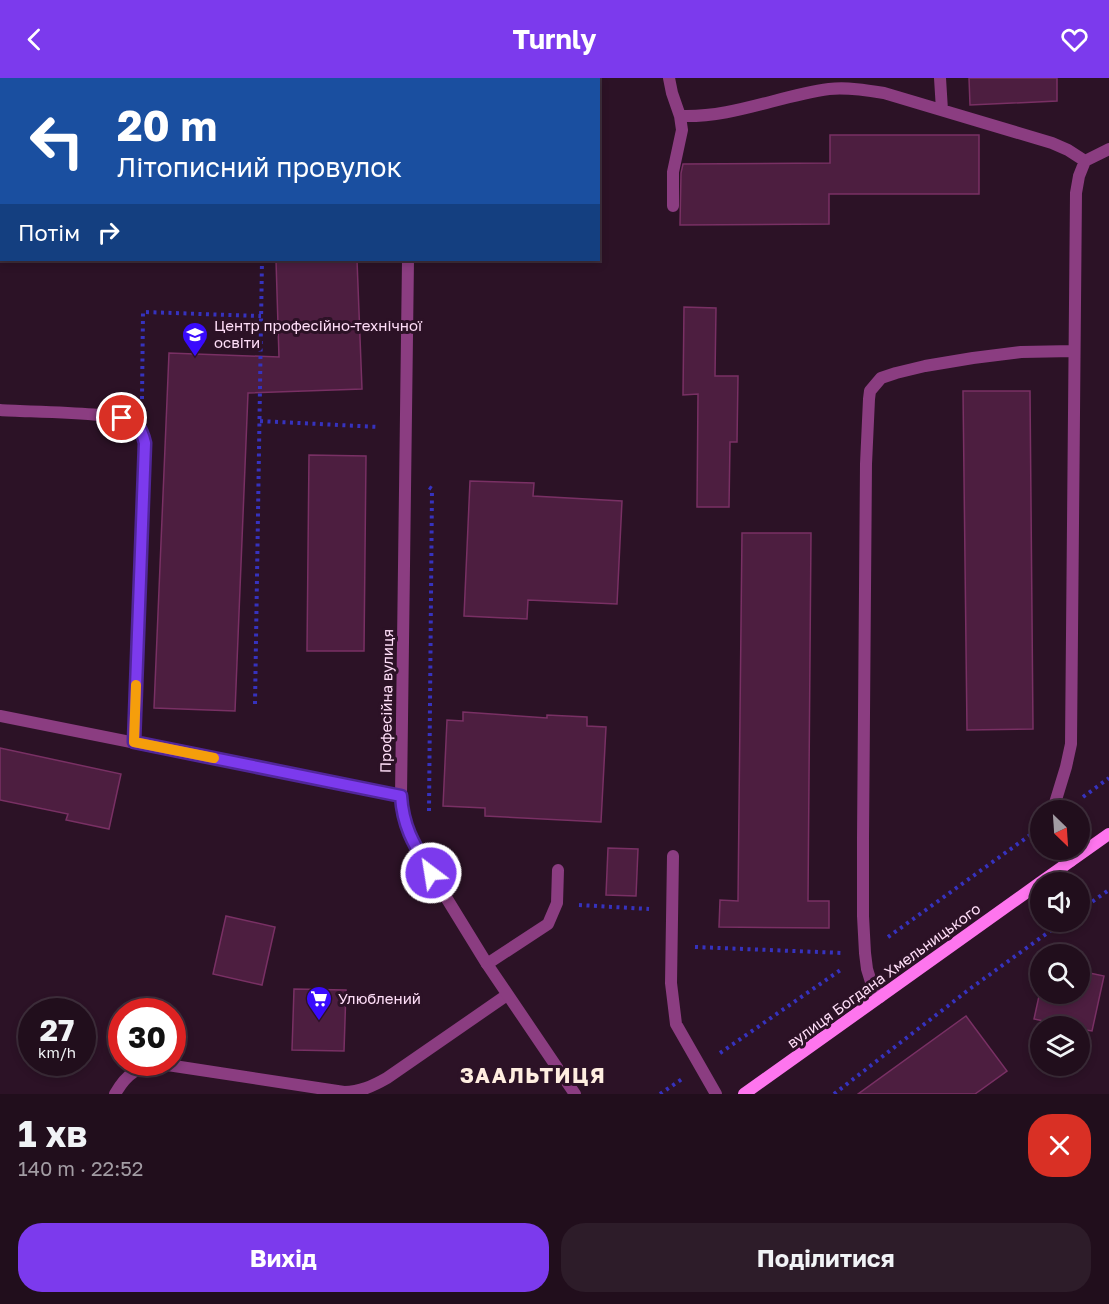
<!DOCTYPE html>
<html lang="uk">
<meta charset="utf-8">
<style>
body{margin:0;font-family:"Golos Text",sans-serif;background:#2d1c29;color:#f1f3f6;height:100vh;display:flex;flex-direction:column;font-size:22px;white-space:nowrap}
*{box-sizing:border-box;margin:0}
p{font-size:20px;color:#a29ca3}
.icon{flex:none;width:33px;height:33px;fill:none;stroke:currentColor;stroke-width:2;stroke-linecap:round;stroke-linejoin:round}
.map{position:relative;height:1016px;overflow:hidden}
.panel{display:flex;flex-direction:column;background:#210e1c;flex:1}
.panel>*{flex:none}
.hud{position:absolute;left:0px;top:0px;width:600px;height:183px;box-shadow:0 3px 9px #0003,0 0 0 2px #3e2e3b;background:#1a4fa0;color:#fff;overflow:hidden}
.needle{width:39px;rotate:155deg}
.fabs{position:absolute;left:1030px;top:722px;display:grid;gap:12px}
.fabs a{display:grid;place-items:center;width:60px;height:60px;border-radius:50%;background:#210e1c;box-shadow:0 3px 9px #0003,0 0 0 2px #3e2e3b;font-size:30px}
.speed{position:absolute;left:18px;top:920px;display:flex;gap:12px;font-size:30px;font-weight:700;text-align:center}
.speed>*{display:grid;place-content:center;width:78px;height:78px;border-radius:50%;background:#210e1c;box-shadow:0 3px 9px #0003,0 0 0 2px #3e2e3b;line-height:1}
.speed small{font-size:15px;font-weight:400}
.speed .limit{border:9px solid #d22;background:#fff;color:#111}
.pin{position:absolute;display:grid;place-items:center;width:51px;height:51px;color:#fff;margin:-26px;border:3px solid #fff;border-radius:50%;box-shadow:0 2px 6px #0007}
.me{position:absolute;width:66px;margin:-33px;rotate:329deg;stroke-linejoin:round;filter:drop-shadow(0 0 4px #0008)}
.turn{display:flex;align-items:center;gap:21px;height:126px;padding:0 18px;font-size:27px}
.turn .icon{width:78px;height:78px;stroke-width:2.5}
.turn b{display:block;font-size:42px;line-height:51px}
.then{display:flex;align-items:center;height:57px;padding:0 18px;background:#0003;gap:12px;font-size:22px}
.round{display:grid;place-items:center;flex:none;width:63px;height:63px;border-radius:24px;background:#2d1c29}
.overview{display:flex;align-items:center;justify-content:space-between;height:102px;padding:0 18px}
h1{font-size:36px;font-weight:700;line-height:45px}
.primary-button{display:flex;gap:12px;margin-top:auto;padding:12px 18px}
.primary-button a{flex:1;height:69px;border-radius:24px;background:#7c3aed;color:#fff;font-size:24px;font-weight:700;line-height:69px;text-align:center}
.primary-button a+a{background:#2d1c29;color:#f1f3f6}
header{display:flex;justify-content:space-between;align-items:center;height:78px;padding:0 18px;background:#7c3aed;color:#fff;font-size:27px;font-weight:700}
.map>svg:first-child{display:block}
.building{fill:#4d1e40;stroke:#793064;stroke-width:1.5}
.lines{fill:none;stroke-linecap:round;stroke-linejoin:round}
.path{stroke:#3632be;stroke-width:4;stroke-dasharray:3 4.5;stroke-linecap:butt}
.lane{stroke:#8b3d81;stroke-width:12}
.street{stroke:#8b3d81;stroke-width:12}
.secondary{stroke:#fe75ee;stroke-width:12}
.route-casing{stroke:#51269a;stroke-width:15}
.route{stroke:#7c3aed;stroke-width:10}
.slow{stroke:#f59e0b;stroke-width:10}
.labels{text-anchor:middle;stroke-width:6;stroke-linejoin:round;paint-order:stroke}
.poi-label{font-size:15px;fill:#ffdef8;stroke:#2c1226;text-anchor:start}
.street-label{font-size:15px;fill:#ffdef8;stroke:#2c1226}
.district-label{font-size:21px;font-weight:bold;letter-spacing:1.5px;fill:#ffeee0;stroke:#2c1226}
</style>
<header><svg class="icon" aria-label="back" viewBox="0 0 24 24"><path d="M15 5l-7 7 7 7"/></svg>Turnly<svg class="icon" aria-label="heart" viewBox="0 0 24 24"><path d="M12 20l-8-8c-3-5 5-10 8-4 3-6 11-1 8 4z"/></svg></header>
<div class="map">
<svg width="1109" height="1016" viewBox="0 0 1109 1016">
<rect width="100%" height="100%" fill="#2c1226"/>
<!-- building -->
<path class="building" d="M969,0h88v23l-87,4z
M830,57h149v59h-150v30l-149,1 1,-52 2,-9 147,-1z
M276,182h81l5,129 -114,4 -13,318 -81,-3 15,-355 110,4z
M684,229l32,1 -1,68h23l-1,66h-7l-1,65h-32l1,-113 -15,1z
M963,313h67l3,338 -66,1z
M309,377l57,1 -2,195h-57z
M470,403l64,2 -1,13 89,5 -5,103 -89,-4 -1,19 -63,-3z
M742,455h69l-3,368h21v27l-110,-1 1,-27 18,1z
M463,634l84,6v-3l40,2v9l19,1 -5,95 -116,-6v-8l-42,-2 4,-86 16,1z
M0,670l121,26 -12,55 -43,-9 2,-6 -68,-14z
M608,770l30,1 -2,47 -30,-1z
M226,838l49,11 -13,58 -49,-11z
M1080,893l24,5 -12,55 -12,-2v-3h-13l-33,-7 7,-32v6h39z
M294,911l52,1 -2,61 -52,-1z
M966,938l41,55 -32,23h-117z"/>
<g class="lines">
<!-- path -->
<path class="path" d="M265,2v-2
M142,321l1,-87 118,4
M260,343l118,6
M255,626l7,-444
M1083,719l26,-19
M429,733l3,-322 -3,-2
M579,827l70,4
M1080,832l29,-20
M888,859l152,-109
M695,869l148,6
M720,975l122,-84
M660,1016l22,-15
M834,1016l137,-106 93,-67"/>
<!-- lane -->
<path class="lane" d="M669,0l3,15 8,23 2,14 -9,42v34
M940,0l2,32
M680,38c52,2 98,-20 149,-27 18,-2 37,1 55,4l168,50 16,7 17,11 -6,15 -3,17 -5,551 -5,23 -11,36 -1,7
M1085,83l24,-12
M0,332c23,2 121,2 135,12 7,6 8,14 10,21l-11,300
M1063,771l8,12
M673,778l-2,127 5,41 40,70
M487,886l61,-40 9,-21 1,-33
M880,919l-9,-15 -4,-13 -2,-16 -2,-37v-77l3,-375 3,-65 1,-8 11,-13 15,-5 29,-7 48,-8 48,-6 53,-1
M115,1016c12,-21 22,-27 46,-30l183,28c16,0 29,-6 43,-14l120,-83"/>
<!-- street -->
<path class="street" d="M405,0v2
M408,182l-7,536 1,16 6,19 12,24 67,109 88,130
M0,638l401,80"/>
<!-- secondary -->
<path class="secondary" d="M1041,804l68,-48
M744,1016l297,-212"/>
</g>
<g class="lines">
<defs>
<path id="route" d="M122,340c16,5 19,9 23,25l-11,299 267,54c2,32 14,50 30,77"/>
</defs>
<!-- route casing -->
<use href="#route" class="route-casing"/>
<!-- route -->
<use href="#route" class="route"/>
<!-- slow -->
<path class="slow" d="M136,607l-2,57 80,16"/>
</g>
<!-- icons -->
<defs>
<symbol id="university-pin" viewBox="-11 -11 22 30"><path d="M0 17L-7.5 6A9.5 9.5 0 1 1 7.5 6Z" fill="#390bfd" stroke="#2c1226"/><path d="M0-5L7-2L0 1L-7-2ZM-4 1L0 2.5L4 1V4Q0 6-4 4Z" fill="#fff"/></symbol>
<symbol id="supermarket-pin" viewBox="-11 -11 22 30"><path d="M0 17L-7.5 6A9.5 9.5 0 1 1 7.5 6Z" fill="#390bfd" stroke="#2c1226"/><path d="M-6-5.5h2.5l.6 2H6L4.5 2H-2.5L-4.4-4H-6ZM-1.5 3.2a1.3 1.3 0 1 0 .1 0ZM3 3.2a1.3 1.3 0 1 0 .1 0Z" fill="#fff"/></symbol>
</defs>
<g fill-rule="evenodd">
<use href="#university-pin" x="180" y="242" width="30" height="40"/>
<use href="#supermarket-pin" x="304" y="906" width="30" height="40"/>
</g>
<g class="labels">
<!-- poi labels -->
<g class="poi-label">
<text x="214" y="253">Центр професійно-технічної<tspan x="214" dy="17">освіти</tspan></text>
<text x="338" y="926">Улюблений</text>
</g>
<!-- street labels -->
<g class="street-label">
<text transform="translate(387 623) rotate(-89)" y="5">Професійна вулиця</text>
<text transform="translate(884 898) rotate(-36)" y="5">вулиця Богдана Хмельницького</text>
</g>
<!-- district labels -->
<g class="district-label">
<text x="533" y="1005">ЗААЛЬТИЦЯ</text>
</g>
</g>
</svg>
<div class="fabs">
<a><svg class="needle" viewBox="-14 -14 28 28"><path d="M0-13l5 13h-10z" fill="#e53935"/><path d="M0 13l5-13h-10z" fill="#a29ca3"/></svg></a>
<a><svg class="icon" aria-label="sound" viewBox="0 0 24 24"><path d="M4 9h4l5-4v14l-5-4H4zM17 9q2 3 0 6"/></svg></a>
<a><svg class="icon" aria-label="search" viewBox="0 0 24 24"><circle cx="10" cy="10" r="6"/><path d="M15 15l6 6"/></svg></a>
<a><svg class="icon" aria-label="layers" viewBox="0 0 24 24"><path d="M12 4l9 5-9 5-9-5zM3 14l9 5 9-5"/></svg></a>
</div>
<div class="speed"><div>27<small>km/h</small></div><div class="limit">30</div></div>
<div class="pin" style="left:122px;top:340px;background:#d93025"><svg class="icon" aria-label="arrive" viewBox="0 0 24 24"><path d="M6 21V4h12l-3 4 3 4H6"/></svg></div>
<svg class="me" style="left:431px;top:795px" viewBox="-20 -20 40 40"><circle r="17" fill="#7c3aed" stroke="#fff" stroke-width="3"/><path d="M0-11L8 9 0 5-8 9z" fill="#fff"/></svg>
<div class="hud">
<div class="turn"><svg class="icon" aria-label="left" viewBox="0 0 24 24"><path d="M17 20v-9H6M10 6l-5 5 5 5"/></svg><div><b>20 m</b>Літописний провулок</div></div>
<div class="then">Потім<svg class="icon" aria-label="right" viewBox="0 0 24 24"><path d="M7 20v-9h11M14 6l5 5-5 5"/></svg></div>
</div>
</div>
<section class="panel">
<div class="overview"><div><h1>1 хв</h1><p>140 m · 22:52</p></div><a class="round" style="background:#d93025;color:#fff"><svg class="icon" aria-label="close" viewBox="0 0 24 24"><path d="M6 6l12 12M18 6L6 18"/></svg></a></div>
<div class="primary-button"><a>Вихід</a><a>Поділитися</a></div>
</section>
